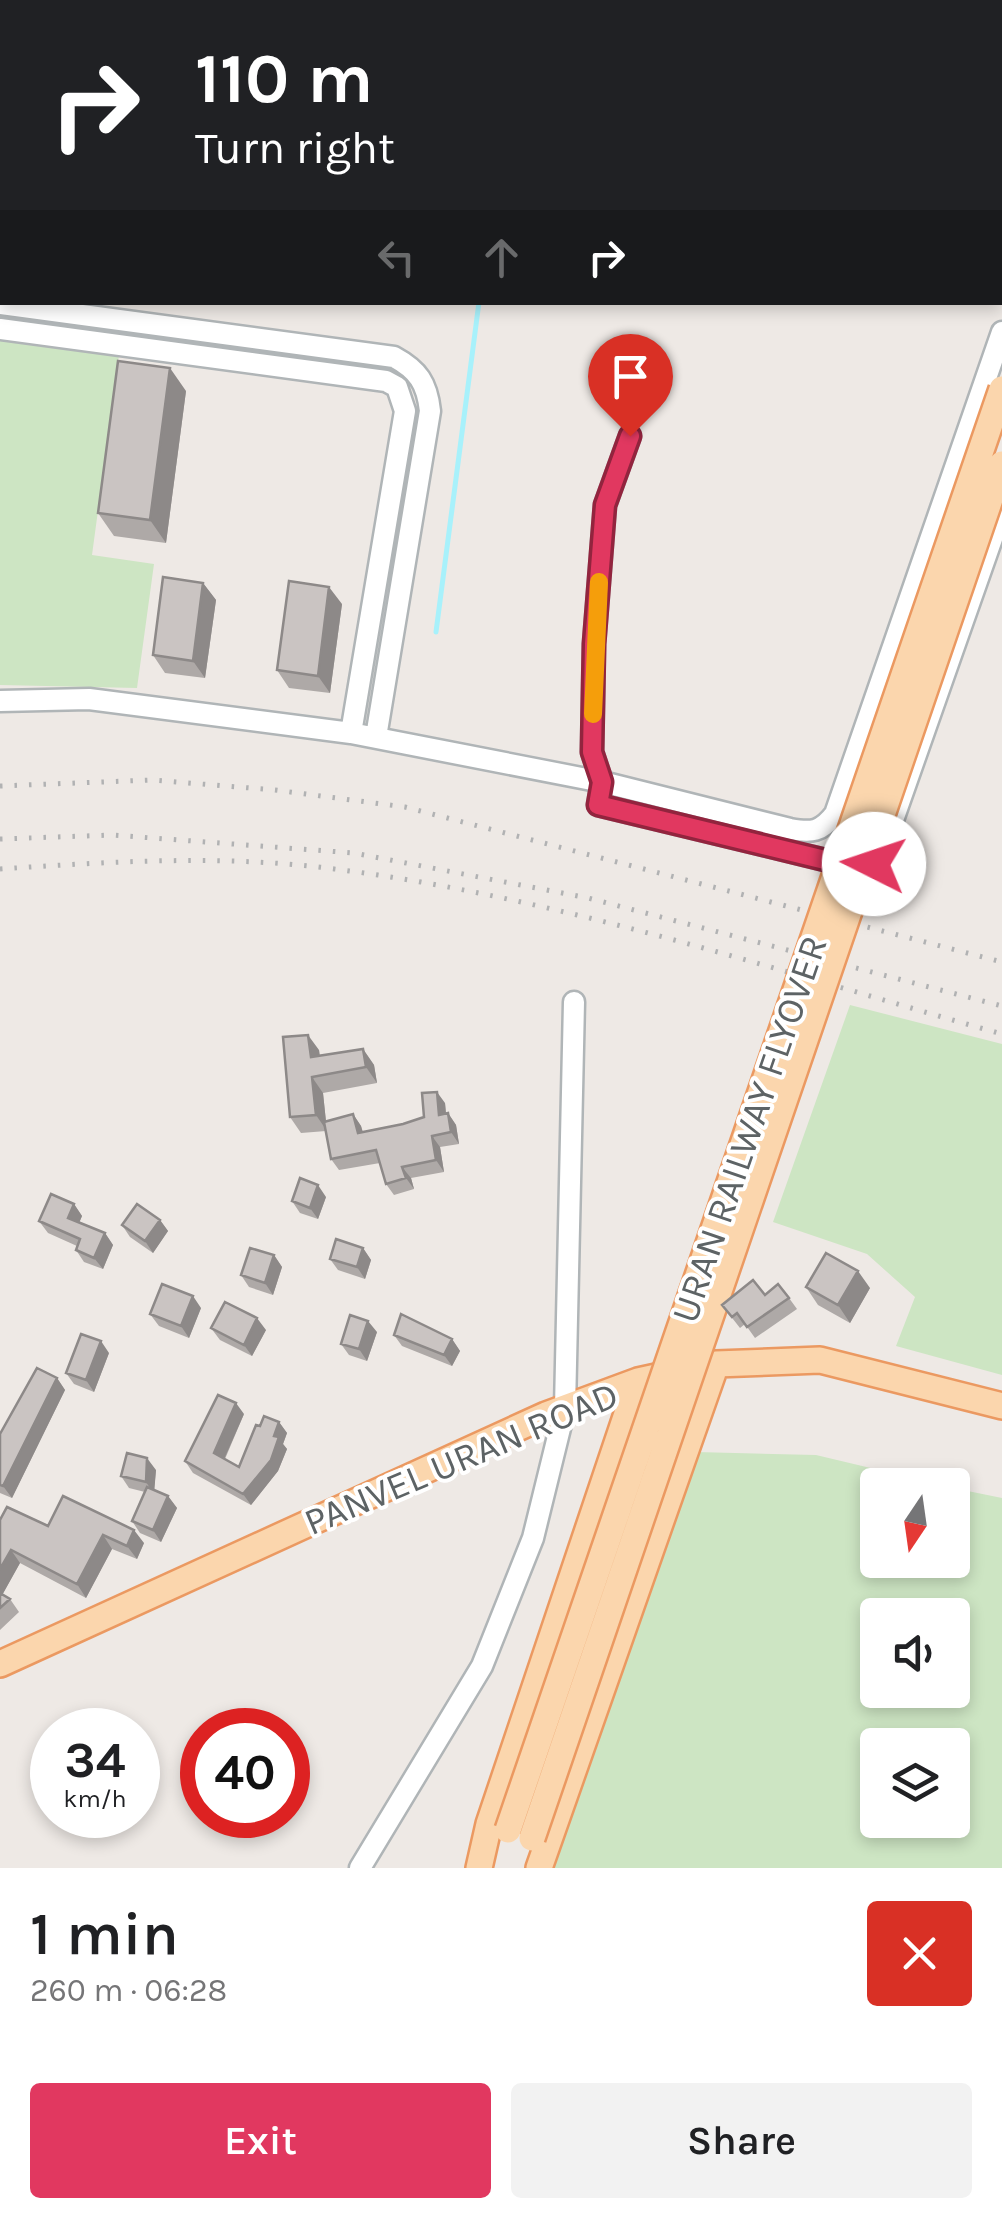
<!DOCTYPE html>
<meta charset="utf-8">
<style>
body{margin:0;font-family:Karla,sans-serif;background:#f2f2f2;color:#202124;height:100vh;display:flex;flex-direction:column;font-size:38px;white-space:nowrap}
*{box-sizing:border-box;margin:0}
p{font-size:32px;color:#757577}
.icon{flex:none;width:55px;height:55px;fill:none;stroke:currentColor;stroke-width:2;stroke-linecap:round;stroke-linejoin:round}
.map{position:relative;height:1868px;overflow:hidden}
.drawer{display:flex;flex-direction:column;background:#fff;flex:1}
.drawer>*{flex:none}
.banner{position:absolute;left:0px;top:0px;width:1002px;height:305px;box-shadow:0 5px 15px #0003;background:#202124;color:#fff;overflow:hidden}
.needle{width:65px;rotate:193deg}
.controls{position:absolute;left:860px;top:1468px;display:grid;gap:20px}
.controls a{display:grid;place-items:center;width:110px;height:110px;border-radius:10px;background:#fff;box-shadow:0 5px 15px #0003;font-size:50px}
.speed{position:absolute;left:30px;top:1708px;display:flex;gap:20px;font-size:50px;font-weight:700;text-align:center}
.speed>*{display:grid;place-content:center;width:130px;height:130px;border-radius:50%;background:#fff;box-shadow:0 5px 15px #0003;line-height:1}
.speed small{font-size:25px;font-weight:400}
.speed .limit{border:15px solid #d22;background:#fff;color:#111}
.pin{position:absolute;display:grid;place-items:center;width:85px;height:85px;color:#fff;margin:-102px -42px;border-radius:50% 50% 50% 0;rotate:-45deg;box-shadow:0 0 10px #0007}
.pin .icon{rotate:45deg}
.me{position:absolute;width:110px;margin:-55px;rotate:274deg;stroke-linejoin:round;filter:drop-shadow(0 0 8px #0008)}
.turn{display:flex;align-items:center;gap:35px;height:210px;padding:0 30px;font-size:45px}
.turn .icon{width:130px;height:130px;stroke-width:2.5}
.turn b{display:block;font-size:70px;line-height:85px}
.lanes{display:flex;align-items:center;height:95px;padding:0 30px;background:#0003;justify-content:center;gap:50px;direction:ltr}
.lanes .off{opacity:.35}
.round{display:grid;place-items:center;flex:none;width:105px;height:105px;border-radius:10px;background:#f2f2f2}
.summary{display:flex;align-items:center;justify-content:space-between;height:170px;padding:0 30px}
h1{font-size:60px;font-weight:600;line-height:75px}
.button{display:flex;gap:20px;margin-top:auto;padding:20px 30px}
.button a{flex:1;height:115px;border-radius:10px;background:#e13860;color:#fff;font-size:40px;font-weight:600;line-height:115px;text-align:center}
.button a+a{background:#f2f2f2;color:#202124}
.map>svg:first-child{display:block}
.green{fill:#cde5c3;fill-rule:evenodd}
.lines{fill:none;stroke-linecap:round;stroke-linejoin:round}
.stream{stroke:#a8f1fb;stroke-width:5}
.minor-casing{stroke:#b0b5b7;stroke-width:25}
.major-casing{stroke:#eb9961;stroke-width:30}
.minor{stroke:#fff;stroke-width:20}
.major{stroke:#fbd6ad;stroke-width:25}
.rail{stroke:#b1b2b3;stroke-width:5;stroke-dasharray:2.5 12;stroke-linecap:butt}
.major-bridge-casing{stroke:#eb9961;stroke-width:30;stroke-linecap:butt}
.major-bridge{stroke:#fbd6ad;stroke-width:25}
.wall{fill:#aea9a7}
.shaded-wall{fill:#8d8988}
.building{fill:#cac4c2;stroke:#8d8988;stroke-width:2.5}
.route-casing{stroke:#92243e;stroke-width:25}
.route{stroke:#e13860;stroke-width:18}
.slow{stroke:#f59e0b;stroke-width:18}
.labels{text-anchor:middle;stroke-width:8;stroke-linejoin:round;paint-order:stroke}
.street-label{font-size:38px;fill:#5d6365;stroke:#fff}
</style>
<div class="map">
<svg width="1002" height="1868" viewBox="0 0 1002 1868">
<rect width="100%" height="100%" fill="#eee9e5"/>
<!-- green -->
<path class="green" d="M0,339l119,16 -27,200 62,9 -17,124 -137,-3z
M850,1005l152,39v331l-106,-29 19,-49 -48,-43 -94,-32z
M696,1452l120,3 126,30h-64v75h74l1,-72 49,10v370h-451zM878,1615h74v75h-74zM878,1745h74v75h-74z"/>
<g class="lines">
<!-- stream -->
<path class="stream" d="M518,2l1,-2
M436,632l43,-330"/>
<defs>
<path id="minor" d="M92,0l19,2
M403,0l19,2
M156,2l1,-2
M1000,85h2
M1000,110h2
M0,304l394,53c24,13 33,26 36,54l-54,326
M0,329l386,52 11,6 8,24 -54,322
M630,436l-25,69 -11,139 -2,108 10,30 -4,23 256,62
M0,701l89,-2 262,34 251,49 188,47c22,4 31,3 45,-15l167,-482
M893,820l109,-310
M360,1868l122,-202 51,-128 32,-130 9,-406"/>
<path id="major" d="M0,1664l546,-249 92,-34 78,-17 104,-4 182,46
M479,1868l10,-44 149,-443
M539,1868l177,-504"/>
</defs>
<!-- minor casing -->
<use href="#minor" class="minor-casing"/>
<!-- major casing -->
<use href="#major" class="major-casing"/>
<!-- minor -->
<use href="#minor" class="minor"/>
<!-- major -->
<use href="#major" class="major"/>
<!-- rail -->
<path class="rail" d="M0,786l152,-6 123,10 130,17 597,155
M0,839l112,-4 242,18 234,45 414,108
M0,869c105,-7 213,-14 318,-2 233,27 459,104 684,167"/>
<defs>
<path id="major-bridge" d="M508,1830l494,-1441
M532,1838l470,-1374"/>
</defs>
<!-- major-bridge casing -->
<use href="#major-bridge" class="major-bridge-casing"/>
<!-- major-bridge -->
<use href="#major-bridge" class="major-bridge"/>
</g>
<!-- wall -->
<path class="wall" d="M0,171h2v58h-2z
M186,391l-20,152 -52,-7 -16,-23z
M203,583l13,17 -11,78 -40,-5 -12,-18z
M342,604l-12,89 -41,-5 -12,-18z
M363,1049l11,16 3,18 -54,10 3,29 27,-8 8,12 2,6 40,-8 21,-7 21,-14 1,10h2l8,12 3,19 -19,3 4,25 -33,6 3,11 -20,6 -8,-11 -6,-21 -41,7 -8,-11 -5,-28 -25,2 -11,-16 29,-67 1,6z
M326,1197l-8,22 -18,-6 -8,-12z
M74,1204l8,12 -3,7 26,10 8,12 -10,24 -19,-7 -8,-12 1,-4 -29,-13 -9,-12z
M160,1220l8,11 -15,22 -23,-16 -8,-12z
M363,1248l8,12 -6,19 -27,-9 -8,-11z
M274,1255l8,12 -9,28 -24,-8 -8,-12z
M806,1287l64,1 -20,35 -32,-18z
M765,1295l24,3 8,11 -42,29 -10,-14 -5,4 -18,-23z
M201,1308l-12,30 -30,-12 -9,-12z
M211,1328l55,2 -14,26 -32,-16z
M377,1332l-10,29 -18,-6 -8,-11z
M394,1335l58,4 8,12 -8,15 -50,-20z
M109,1353l-15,39 -20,-8 -8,-11z
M57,1378l8,12 -53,108 -12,-5v-59z
M244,1414l-19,45 14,8 21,-41 19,-4 8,11 -4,11 4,5 -9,22 -27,34 -58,-32 -8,-12z
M156,1470l-2,20 14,6 9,12 -16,34 -21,-9 -8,-12 13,-29 -16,-4 -8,-12z
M0,1520l48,6 96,17 -7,16 -25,-10 -26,49 -66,-35 -18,32 8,4 9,13 -19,18z"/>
<!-- shaded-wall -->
<path class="shaded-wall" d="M170,368l16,23 -20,152 -16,-23z
M203,583l13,17 -11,78 -12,-17z
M329,587l13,17 -12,89 -12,-17z
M308,1035l11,15 2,22 -10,-15z
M363,1049l11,16 3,18 -11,-16z
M312,1077l11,16 4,38 -11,-16z
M437,1092l8,11 2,23 -8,-11z
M448,1113l8,12 3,19 -8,-12z
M353,1114l8,12 5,19 -8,-12z
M432,1136l8,11 4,25 -8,-12z
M402,1167l9,11 3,11 -8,-11z
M318,1185l8,12 -8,22 -8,-11z
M74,1204l8,12 -6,14 -8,-12z
M160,1220l8,11 -15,22 -8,-12z
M105,1233l8,12 -10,24 -9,-11z
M363,1248l8,12 -6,19 -8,-12z
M274,1255l8,12 -9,28 -8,-12z
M858,1271l12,17 -20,35 -12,-18z
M193,1296l8,12 -12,30 -8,-12z
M257,1318l9,12 -14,26 -8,-11z
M368,1321l9,11 -10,29 -8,-12z
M452,1339l8,12 -8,15 -8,-11z
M101,1341l8,12 -15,39 -8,-12z
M57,1378l8,12 -53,108 -9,-12z
M236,1403l8,11 -22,50 -8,-11z
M279,1422l8,11 -4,11 4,5 -9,22 -27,34 -8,-11 31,-58z
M147,1458l9,12 -2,24 -8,-12z
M168,1496l9,12 -16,34 -8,-12z
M134,1530l10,13 -7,16 -10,-13z
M103,1535l9,14 -26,49 -9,-14z
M11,1550l9,13 -20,36v-30z"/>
<!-- building -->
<path class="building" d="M0,171h2v37h-2z
M118,361l52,7 -20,152 -52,-7z
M163,577l40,6 -10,78 -40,-6z
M289,581l40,6 -11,89 -41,-6z
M308,1035l3,22 52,-8 3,18 -54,10 4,38 -26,2 -7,-80z
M437,1092l2,23 9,-2 3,19 -19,4 4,24 -34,7 4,11 -20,6 -10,-34 -45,9 -7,-37 29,-8 5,19 45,-9 21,-7 -2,-24z
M300,1178l18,7 -8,23 -18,-7z
M51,1194l23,10 -6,14 37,15 -11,25 -18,-8 4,-11 -41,-18z
M137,1204l23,16 -15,21 -23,-16z
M336,1239l27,9 -6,19 -27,-8z
M250,1248l24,7 -9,28 -24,-8z
M826,1253l32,18 -20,34 -32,-18z
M753,1280l12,15 13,-11 11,14 -42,29 -10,-14 -5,4 -10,-12z
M162,1284l31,12 -12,30 -31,-12z
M225,1302l32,16 -13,27 -33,-17z
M401,1314l51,25 -8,16 -50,-20z
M350,1315l18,6 -9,28 -18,-5z
M81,1334l20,7 -15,39 -20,-7z
M37,1368l20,10 -54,108 -3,-1v-51z
M218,1395l18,8 -22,50 25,14 17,-42 4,1 4,-10 15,6 -5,14 5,1 -8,23 -28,34 -58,-33z
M127,1453l20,5 -1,24 -25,-6z
M147,1487l21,9 -15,34 -21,-9z
M63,1496l71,34 -7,16 -24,-11 -26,49 -66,-34 -11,19v-49l7,-13 41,19z
M0,1593l10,6 -10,9z"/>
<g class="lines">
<defs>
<path id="route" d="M630,436l-25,69 -11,139 -2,108 10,30 -4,23 260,63 16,-4"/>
</defs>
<!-- route casing -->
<use href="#route" class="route-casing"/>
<!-- route -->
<use href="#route" class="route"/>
<!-- slow -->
<path class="slow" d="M593,714l6,-132"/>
</g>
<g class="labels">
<!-- street labels -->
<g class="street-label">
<text transform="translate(749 1129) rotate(-71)" y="13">URAN RAILWAY FLYOVER</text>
<text transform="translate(461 1458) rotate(-23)" y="13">PANVEL URAN ROAD</text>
</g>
</g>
</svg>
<div class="controls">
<a><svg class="needle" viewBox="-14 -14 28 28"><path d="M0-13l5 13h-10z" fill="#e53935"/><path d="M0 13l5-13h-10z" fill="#757577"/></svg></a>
<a><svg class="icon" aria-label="sound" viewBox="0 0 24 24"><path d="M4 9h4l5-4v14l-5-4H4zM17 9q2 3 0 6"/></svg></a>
<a><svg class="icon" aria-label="layers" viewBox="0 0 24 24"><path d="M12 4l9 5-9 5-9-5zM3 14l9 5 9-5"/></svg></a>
</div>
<div class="speed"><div>34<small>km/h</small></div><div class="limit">40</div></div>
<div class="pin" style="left:630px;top:436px;background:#d93025"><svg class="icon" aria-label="arrive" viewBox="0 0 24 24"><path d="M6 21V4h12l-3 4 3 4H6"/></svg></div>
<svg class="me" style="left:874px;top:864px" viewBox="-20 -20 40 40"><circle r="19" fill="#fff"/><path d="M0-13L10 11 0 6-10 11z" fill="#e13860"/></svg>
<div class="banner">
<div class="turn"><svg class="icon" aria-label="right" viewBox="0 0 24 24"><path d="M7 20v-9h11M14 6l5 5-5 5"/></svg><div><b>110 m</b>Turn right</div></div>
<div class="lanes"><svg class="icon off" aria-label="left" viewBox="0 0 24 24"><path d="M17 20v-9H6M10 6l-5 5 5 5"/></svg><svg class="icon off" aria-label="ahead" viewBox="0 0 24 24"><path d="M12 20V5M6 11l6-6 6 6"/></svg><svg class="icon" aria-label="right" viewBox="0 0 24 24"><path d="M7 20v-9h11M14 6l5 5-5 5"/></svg></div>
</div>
</div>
<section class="drawer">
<div class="summary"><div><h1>1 min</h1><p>260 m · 06:28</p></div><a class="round" style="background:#d93025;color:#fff"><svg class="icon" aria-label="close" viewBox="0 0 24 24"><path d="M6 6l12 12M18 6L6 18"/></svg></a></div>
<div class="button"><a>Exit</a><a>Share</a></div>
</section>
